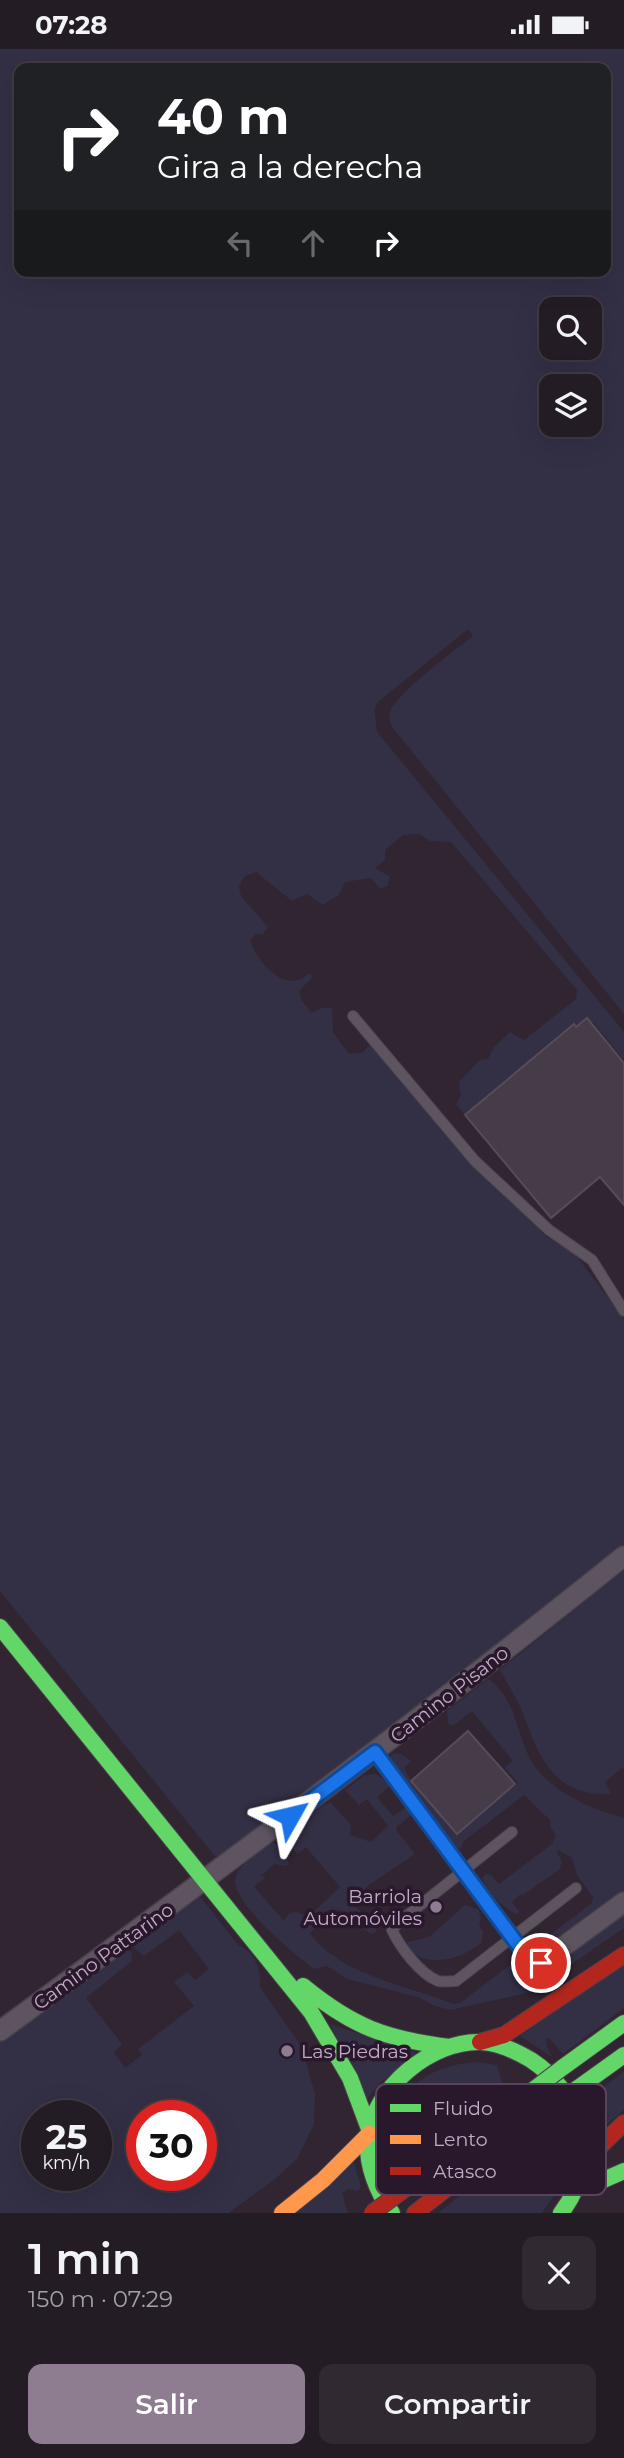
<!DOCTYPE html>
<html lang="es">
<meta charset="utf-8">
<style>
body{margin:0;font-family:Montserrat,sans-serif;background:#302932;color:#f1f3f6;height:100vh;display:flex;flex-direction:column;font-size:26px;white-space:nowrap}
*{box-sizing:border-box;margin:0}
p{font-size:23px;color:#a3a1a7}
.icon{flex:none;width:38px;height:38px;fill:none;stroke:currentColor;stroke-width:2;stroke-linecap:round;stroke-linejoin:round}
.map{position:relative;height:2164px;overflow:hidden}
.side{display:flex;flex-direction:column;background:#241c25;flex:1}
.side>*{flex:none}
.top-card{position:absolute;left:14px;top:14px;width:597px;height:214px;border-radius:14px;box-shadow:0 7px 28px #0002,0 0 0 2px #413a42;background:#202124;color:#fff;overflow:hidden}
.buttons{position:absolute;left:539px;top:248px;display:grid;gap:14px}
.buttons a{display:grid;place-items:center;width:63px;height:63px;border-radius:14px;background:#241c25;box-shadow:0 7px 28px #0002,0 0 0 2px #413a42;font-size:35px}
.speed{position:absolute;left:21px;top:2051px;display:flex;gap:14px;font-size:35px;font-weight:700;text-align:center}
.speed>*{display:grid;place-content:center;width:91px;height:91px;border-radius:50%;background:#241c25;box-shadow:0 7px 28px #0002,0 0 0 2px #413a42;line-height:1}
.speed small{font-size:18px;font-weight:400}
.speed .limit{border:10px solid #d22;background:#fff;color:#111}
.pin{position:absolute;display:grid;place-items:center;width:60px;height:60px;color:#fff;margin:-30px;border:4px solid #fff;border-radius:50%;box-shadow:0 2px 7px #0007}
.me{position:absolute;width:77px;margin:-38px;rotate:53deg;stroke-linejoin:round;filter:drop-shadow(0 0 5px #0008)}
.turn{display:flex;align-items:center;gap:24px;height:147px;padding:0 28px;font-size:32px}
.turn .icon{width:91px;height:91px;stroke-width:2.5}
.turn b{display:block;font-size:49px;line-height:60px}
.lanes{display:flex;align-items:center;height:66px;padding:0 28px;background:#0003;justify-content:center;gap:35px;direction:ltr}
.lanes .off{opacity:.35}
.round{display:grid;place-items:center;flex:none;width:74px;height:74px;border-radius:14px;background:#302932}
.headline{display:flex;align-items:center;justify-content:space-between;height:119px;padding:0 28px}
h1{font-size:42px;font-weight:600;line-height:52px}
.primary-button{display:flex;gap:14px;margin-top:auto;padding:14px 28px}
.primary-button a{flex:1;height:80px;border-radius:14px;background:#8e7d91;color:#fff;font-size:28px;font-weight:600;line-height:80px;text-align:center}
.primary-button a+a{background:#302932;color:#f1f3f6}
.status{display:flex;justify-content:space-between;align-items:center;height:49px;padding:0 35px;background:#241c25;direction:ltr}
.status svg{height:19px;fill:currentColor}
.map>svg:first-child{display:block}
.green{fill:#333046;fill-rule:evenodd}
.building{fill:#463c48;stroke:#574b5a;stroke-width:2}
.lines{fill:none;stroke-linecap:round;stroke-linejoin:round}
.lane-casing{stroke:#49414b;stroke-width:12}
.street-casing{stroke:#49414b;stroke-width:22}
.fast-casing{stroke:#49414b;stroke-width:18}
.slow-casing{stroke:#49414b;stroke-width:18}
.jam-casing{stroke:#49414b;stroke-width:18}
.lane{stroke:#5e5460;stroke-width:10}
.street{stroke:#5e5460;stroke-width:19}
.fast{stroke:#63d668;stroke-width:16}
.slow{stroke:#ff974d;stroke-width:16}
.jam{stroke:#b3261e;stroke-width:16}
.fast-bridge-casing{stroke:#4b404e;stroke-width:18;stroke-linecap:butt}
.jam-bridge-casing{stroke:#4b404e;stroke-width:18;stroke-linecap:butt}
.fast-bridge{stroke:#63d668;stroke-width:16}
.jam-bridge{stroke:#b3261e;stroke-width:16}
.route-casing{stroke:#114b97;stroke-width:18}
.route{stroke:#1a73e8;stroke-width:12}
.poi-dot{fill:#8e7d91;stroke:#29182c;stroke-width:2.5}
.labels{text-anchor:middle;stroke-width:7;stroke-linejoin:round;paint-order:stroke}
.street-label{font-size:19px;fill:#c1acc5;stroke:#29182c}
.poi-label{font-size:19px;fill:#c1acc5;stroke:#29182c;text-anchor:end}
.key{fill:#29182c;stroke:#57445a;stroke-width:2}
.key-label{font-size:19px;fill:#c1acc5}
</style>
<div class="status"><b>07:28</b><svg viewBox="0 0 49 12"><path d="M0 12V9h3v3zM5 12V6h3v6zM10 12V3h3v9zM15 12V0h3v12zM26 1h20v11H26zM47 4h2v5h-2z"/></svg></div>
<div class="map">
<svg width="624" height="2164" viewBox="0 0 624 2164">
<rect width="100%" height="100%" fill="#302531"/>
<!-- green -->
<path class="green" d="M0,0h624v965l-231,-286c-3,-5 -5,-10 -3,-16 6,-18 66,-63 83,-76l-5,-7 -90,73 -4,7 3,23 247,300v28l-31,-38 -9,7 -5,-2 -108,96 -15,-19 5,-9 -2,-13 21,-22 8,-1 6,-12 16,-15 14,8 52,-41 1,-9 -126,-148 -21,-1 -11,-7 -16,1 -18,15v10l-10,8 15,9 -3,9 -7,3 -9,-11 -26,4 -6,13 -16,10 -16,-11 -15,7 -36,-29 -12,5 -5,10 2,9 27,31 -5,7h-7l-6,6c7,23 37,56 59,33l4,4 -14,14 3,10 10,12 10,-5h10l1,24 16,22 14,-2 6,-7 10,4 8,-1 157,187 31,19 49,65v225l-186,151 -218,162 -6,-2 -214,-264zM19,19h587v203h-587zM551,261h39v38h-39zM551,338h39v38h-39z
M624,1521v200l-2,-2 -17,14 6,12c-53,3 -70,-31 -86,-75 -6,-17 -17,-34 -25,-49z
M488,1630c26,16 29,54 42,80 18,32 61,50 94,59v110l-93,64 -80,18 -16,-4 -17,-9 -71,-18 -20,-13 -13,3c-18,-14 -87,-69 -78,-93 5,-14 24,-24 36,-33l4,1 13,19 -3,3 -12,-2 -13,12 5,1 -12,10 30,34c6,-11 14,-11 23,-3l33,-31 -34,-40 -9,7 -14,-17 3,-5 39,-28 6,-1 20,22 -1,10 21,7 17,-16 -21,-27 -8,6 -14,-15 19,-15 12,-1 15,11 -14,12 16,19 14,-9 4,2 2,5 -16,12 -1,4 19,24 -46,31 -18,17 26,27 -1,3 -5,2 -33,-25 -28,24c27,41 100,53 143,71l7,-1 132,-100 1,-6 -16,-22 -5,-17 -13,-8 -2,2 5,10 -3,8 -36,25h-4l-7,7 7,9 -1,4c-15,-7 -29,-21 -36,-37l4,-4 6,2 7,8 54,-41 3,-9 -5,-5 -1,-9 -26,-25 -60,46 -3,8 -6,-2 -64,-82 -1,-8 4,-4 7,1 10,7 -7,7 7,13 46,53 61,-51 -13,-16 8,-6 -41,-50 -19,15 -5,-2 -1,-13z
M199,1846l39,50c16,6 24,25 22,42l41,59 14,48 -1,30 -17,35 -22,20 -47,34h-228v-176l119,-88 12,2 1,10 -46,37 36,46 -8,9 11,15 17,-13 -4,-6 56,-43 -20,-24 13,-10 8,8 14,-11 -30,-39 -35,26 -10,-8 -1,-6zM37,2067h59v59h-59zM142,2067h59v59h-59z
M465,1856l13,4 3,9 -2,6 4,8 -2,11c-23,18 -52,25 -76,5l3,-6 21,-5z
M624,1914v45l-61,46 -14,-16 -3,1 1,8 5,10 -32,-21z
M330,1975l89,30 -38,28 -14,17z
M477,2013l20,3 8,28 -103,80 -11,-27 -10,5 -3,-23c30,-40 46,-62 99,-66z
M624,2022v39l-30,25 -9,-31c6,9 13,14 24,12l-8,-12 -9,-7z
M531,2091l2,2 4,-2 29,18 -4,25 -20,30h-104z
M354,2113l7,25 -4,4 -8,-2 -7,4 6,20h-56z"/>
<!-- building -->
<path class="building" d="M587,969l37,45v142l-24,-28 -49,41 -86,-103 109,-91 2,3z
M468,1682l47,53 -58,50 -46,-53z"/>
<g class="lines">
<defs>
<path id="lane" d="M353,967l122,145 74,69 43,30 32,51
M375,1703l152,205 14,6
M512,1783l-113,90 -7,8c8,17 28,44 46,51 5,1 13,0 18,0l120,-93"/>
<path id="street" d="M541,1914l83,-61
M0,1982c211,-155 420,-311 624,-475"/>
<path id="fast" d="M0,1578l311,385 39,66 19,51
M303,1937c50,41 83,53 146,61
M562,2019l62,-45
M578,2039l46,-33
M577,2138l15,-2 32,-14
M392,2164c-15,-21 -26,-48 -24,-75 5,-50 64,-98 113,-96 18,1 35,9 50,18 23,15 39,36 46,63 10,35 6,61 -16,90"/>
<path id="slow" d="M409,2137l103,-80
M282,2164l41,-33 46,-46"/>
<path id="jam" d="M480,1993l24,-7 120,-80
M579,2125l16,-23 29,-28
M415,2164l111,-87"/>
</defs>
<!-- lane casing -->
<use href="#lane" class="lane-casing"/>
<!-- street casing -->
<use href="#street" class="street-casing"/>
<!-- fast casing -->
<use href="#fast" class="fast-casing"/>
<!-- slow casing -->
<use href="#slow" class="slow-casing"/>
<!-- jam casing -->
<use href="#jam" class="jam-casing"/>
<!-- lane -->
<use href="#lane" class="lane"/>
<!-- street -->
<use href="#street" class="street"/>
<!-- fast -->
<use href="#fast" class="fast"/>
<!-- slow -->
<use href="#slow" class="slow"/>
<!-- jam -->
<use href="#jam" class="jam"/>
<defs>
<path id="fast-bridge" d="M512,2057l50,-38
M526,2077l52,-38"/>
<path id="jam-bridge" d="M372,2164l37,-27"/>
</defs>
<!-- fast-bridge casing -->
<use href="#fast-bridge" class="fast-bridge-casing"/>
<!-- jam-bridge casing -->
<use href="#jam-bridge" class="jam-bridge-casing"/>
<!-- fast-bridge -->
<use href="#fast-bridge" class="fast-bridge"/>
<!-- jam-bridge -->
<use href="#jam-bridge" class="jam-bridge"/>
</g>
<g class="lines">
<defs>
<path id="route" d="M290,1767l85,-64 152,205 14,6"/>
</defs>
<!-- route casing -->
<use href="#route" class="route-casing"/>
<!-- route -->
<use href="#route" class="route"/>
</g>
<!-- markers -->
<g class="poi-dot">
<circle cx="436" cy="1858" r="7"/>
<circle cx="287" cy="2002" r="7"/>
</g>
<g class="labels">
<!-- street labels -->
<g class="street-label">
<text transform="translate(449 1645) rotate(-38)" y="7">Camino Pisano</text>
<text transform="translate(103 1907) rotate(-36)" y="7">Camino Pattarino</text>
</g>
<!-- poi labels -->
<g class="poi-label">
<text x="422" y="1854">Barriola<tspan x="422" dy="22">Automóviles</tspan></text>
<text x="301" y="2009" text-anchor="start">Las Piedras</text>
</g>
</g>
<!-- legend -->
<rect x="376" y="2035" width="230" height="111" rx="10" class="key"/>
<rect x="390" y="2055" width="31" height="8" fill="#63d668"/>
<rect x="390" y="2086" width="31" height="9" fill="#ff974d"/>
<rect x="390" y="2118" width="31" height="8" fill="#b3261e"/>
<g class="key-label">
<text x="433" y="2066">Fluido</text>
<text x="433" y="2097">Lento</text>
<text x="433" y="2129">Atasco</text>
</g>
</svg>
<div class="buttons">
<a><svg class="icon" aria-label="search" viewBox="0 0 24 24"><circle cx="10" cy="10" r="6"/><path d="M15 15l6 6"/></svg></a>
<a><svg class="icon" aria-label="layers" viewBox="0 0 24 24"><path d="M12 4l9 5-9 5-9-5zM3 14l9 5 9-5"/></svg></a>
</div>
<div class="speed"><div>25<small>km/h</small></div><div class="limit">30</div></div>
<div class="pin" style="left:541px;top:1914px;background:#d93025"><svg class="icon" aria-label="arrive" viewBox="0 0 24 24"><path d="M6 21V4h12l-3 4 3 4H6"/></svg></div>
<svg class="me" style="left:290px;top:1767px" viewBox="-20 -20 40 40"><path d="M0-17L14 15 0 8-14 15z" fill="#1a73e8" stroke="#fff" stroke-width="4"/></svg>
<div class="top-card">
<div class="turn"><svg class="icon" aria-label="right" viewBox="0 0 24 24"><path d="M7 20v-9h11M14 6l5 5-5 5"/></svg><div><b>40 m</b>Gira a la derecha</div></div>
<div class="lanes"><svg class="icon off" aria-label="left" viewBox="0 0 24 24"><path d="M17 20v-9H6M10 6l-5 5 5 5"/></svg><svg class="icon off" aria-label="ahead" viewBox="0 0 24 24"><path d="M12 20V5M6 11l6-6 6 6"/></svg><svg class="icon" aria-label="right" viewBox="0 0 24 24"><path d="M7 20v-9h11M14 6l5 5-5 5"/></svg></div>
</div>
</div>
<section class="side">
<div class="headline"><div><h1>1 min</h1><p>150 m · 07:29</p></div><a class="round"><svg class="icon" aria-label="close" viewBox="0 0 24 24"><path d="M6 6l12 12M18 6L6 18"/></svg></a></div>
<div class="primary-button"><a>Salir</a><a>Compartir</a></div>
</section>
